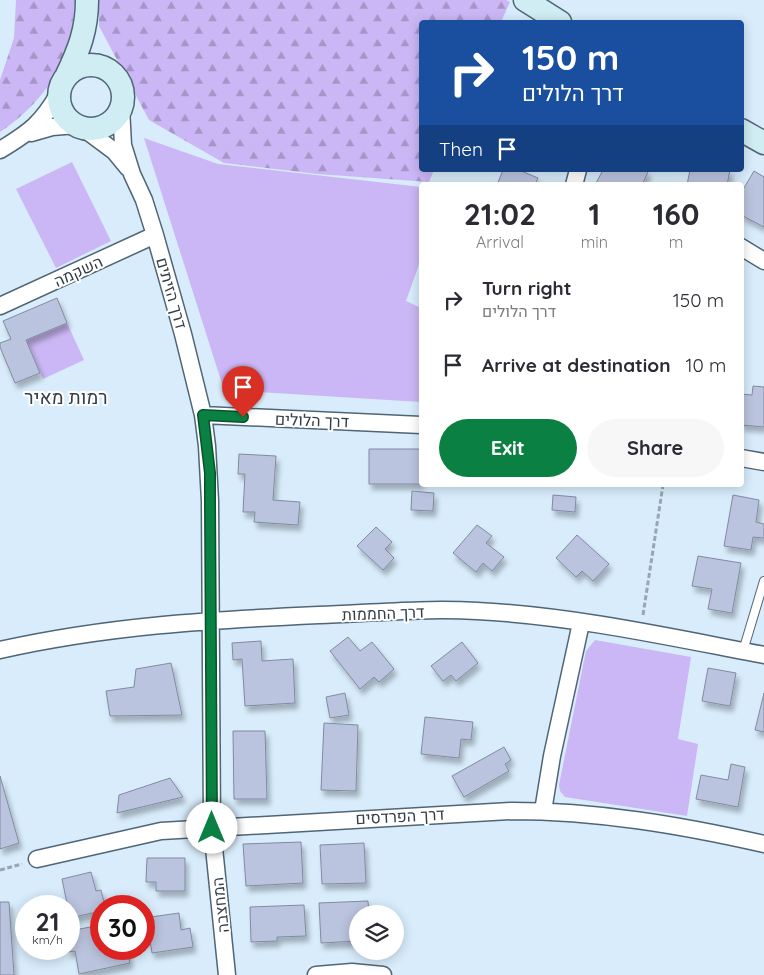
<!DOCTYPE html>
<meta charset="utf-8">
<style>
body{margin:0;font-family:Quicksand,Heebo,sans-serif;background:#f7f7f7;color:#2b2b33;height:100vh;display:flex;flex-direction:column;font-size:19px;white-space:nowrap}
*{box-sizing:border-box;margin:0}
p{font-size:16px;color:#7c7c81}
.icon{flex:none;width:28px;height:28px;fill:none;stroke:currentColor;stroke-width:2;stroke-linecap:round;stroke-linejoin:round}
.map{position:relative;flex:1;overflow:hidden}
.sheet{position:absolute;left:419px;top:182px;width:325px;height:305px;display:flex;flex-direction:column;background:#fff;border-radius:5px;box-shadow:0 2px 12px #0003}
.sheet>*{flex:none}
.hud{position:absolute;left:419px;top:20px;width:325px;height:152px;border-radius:5px;box-shadow:0 2px 12px #0003;background:#1a4fa0;color:#fff;overflow:hidden}
.controls{position:absolute;left:349px;top:905px;display:grid;gap:10px}
.controls a{display:grid;place-items:center;width:55px;height:55px;border-radius:50%;background:#fff;box-shadow:0 2px 12px #0003;font-size:25px}
.speed{position:absolute;left:15px;top:895px;display:flex;gap:10px;font-size:25px;font-weight:700;text-align:center}
.speed>*{display:grid;place-content:center;width:65px;height:65px;border-radius:50%;background:#fff;box-shadow:0 2px 12px #0003;line-height:1}
.speed small{font-size:12px;font-weight:400}
.speed .limit{border:8px solid #d22;background:#fff;color:#111}
.pin{position:absolute;display:grid;place-items:center;width:42px;height:42px;color:#fff;margin:-51px -21px;border-radius:50% 50% 50% 0;rotate:-45deg;box-shadow:0 0 5px #0007}
.pin .icon{rotate:45deg}
.me{position:absolute;width:55px;margin:-28px;rotate:0deg;stroke-linejoin:round;filter:drop-shadow(0 0 4px #0008)}
.turn{display:flex;align-items:center;gap:18px;height:105px;padding:0 20px;font-size:22px}
.turn .icon{width:65px;height:65px;stroke-width:2.5}
.turn b{display:block;font-size:35px;line-height:42px}
.then{display:flex;align-items:center;height:48px;padding:0 20px;background:#0003;gap:10px;font-size:19px}
.eta{display:flex;justify-content:space-evenly;align-items:center;height:85px;text-align:center}
.eta b{font-size:30px;font-weight:700;line-height:35px}
.button{display:flex;gap:10px;margin-top:auto;padding:10px 20px}
.button a{flex:1;height:58px;border-radius:30px;background:#0b8043;color:#fff;font-size:20px;font-weight:700;line-height:58px;text-align:center}
.button a+a{background:#f7f7f7;color:#2b2b33}
ul{padding:0;list-style:none}
li{display:flex;align-items:center;gap:15px;height:65px;padding:0 20px}
li div{flex:1}
li b{display:block;font-size:19px}
li em{font-style:normal}
.map>svg:first-child{display:block}
.green{fill:#cbb7f5}
.forest{fill:url(#forest-firs)}
.building{fill:#bbc4de;stroke:#828aa2;filter:url(#shadow)}
.lines{fill:none;stroke-linecap:round;stroke-linejoin:round}
.lane-casing{stroke:#506575;stroke-width:10}
.street-casing{stroke:#506575;stroke-width:19}
.secondary-casing{stroke:#506575;stroke-width:25}
.path{stroke:#96a6b2;stroke-width:3;stroke-dasharray:5 2.5;stroke-linecap:butt}
.lane{stroke:#fff;stroke-width:8}
.street{stroke:#fff;stroke-width:16}
.secondary{stroke:#cfedf2;stroke-width:22}
.route-casing{stroke:#07532c;stroke-width:12}
.route{stroke:#0b8043;stroke-width:9}
.labels{text-anchor:middle;stroke-width:4;stroke-linejoin:round;paint-order:stroke}
.street-label{font-size:16px;fill:#343e45;stroke:#fff}
.quarter-label{font-size:19px;fill:#343e45;stroke:#fff}
</style>
<div class="map">
<svg width="764" height="975" viewBox="0 0 764 975">
<defs>
<pattern id="forest-firs" width="22" height="20" patternUnits="userSpaceOnUse" patternTransform="scale(1.25)"><rect width="22" height="20" fill="#cbb7f5"/><path d="M5 1l3.5 6h-7zM16 11l3.5 6h-7z" fill="#a696c8"/></pattern>
<filter id="shadow"><feDropShadow dx="3" dy="5.5" stdDeviation="2.5" flood-color="#0004"/></filter>
</defs>
<rect width="100%" height="100%" fill="#d8ecfb"/>
<!-- green -->
<path class="green" d="M144,138l74,26 203,23v72l-15,42 15,7v94l-197,-12z
M72,162l39,79 -55,27 -40,-79z
M67,323l17,37 -41,19 -17,-39z
M595,640l96,17 -13,82 20,5 -11,72 -122,-19 -5,-6 -1,-6 27,-134z"/>
<!-- forest -->
<path class="forest" d="M16,0h59c-2,14 -2,29 -5,42 -11,37 -38,69 -70,90v-52l14,-42z
M99,0h407l4,2 -9,20h-80v148h13l-5,12 -112,-8 -93,-11 -75,-43 -50,-94z"/>
<!-- building -->
<path class="building" d="M503,170h16l19,8 -3,7h-38z
M603,170h42l3,2 -6,13h-47z
M690,170h40l-3,15h-40z
M754,171l10,6v50l-23,-12v-22z
M57,298l10,25 -41,17 14,33 -25,10 -15,-36v-4l11,-4 -8,-18z
M753,386l11,1v40l-23,-2v-31l11,1z
M369,449h52v35h-52z
M239,454l37,2 -3,44 27,2 -2,23 -44,-3 1,-10h-12l2,-38h-7z
M412,491l22,2 -1,18 -22,-1z
M553,495l23,2 -1,15 -23,-2z
M733,495l26,5 -3,22 8,2v14l-11,-1 -2,13 -27,-4z
M477,525l15,11 -6,7 18,14 -12,14 -9,-8 -7,9 -23,-19z
M376,527l16,15 -7,7 9,9 -11,12 -26,-24z
M577,535l32,29 -16,17 -11,-10 -6,6 -20,-19z
M698,556l43,7 -9,50 -24,-4 4,-20 -20,-3z
M348,637l12,14 12,-9 22,27 -15,13 -5,-5 -14,12 -30,-38z
M261,641l1,20 31,-2 2,44 -50,3 -3,-47 -9,1 -1,-17z
M462,642l16,21 -22,18 -5,-6 -8,6 -12,-15z
M171,663l11,52 -72,1 -4,-25 28,-4 2,-18z
M708,668l28,5 -6,33 -28,-5z
M345,693l4,22 -19,3 -4,-21z
M764,693v39l-9,-2z
M425,717l48,5 -2,18 -10,-1 -2,19 -38,-4z
M324,723l34,2 -2,66 -35,-1z
M233,731h32l2,68h-33z
M504,747l7,13 -6,4 4,7 -45,26 -12,-21z
M731,764l14,3 -7,40 -42,-8 5,-24 27,5z
M0,776l19,67 -19,6z
M170,778l13,19 -66,16 2,-18z
M301,842l2,41 -57,3 -3,-42z
M364,843l2,40 -44,1 -2,-39z
M147,858h38v33h-29v-9h-10z
M91,872l5,19 5,-1 4,16h-4v5l-31,7 -8,-39z
M368,901l1,13h-11v27l-37,2 -2,-40z
M0,902h9l5,73h-14z
M304,905l2,31 -29,1v4l-26,1 -1,-35z
M179,913l2,17 9,-2 3,19 -41,6 -2,-13 -6,1v-23z
M101,925v24h26l3,14 -51,11 -4,-23 -7,1 1,-21z"/>
<g class="lines">
<defs>
<path id="lane" d="M743,651l21,-70"/>
<path id="street" d="M121,108l2,37 9,29 12,26 11,35 28,99 20,81 4,31 3,55 2,327 15,147
M83,128l31,23 14,17
M31,133l21,-6 25,-2
M0,150c30,-18 42,-27 59,-57
M574,185l4,-15
M741,247l23,14
M0,306l155,-71
M203,415l218,10
M741,458l23,4
M0,650c107,-24 209,-30 319,-35 52,-2 106,-7 158,-4 97,5 192,26 287,44
M543,811l9,-55 29,-133
M37,859l124,-28 350,-20c86,0 169,14 253,33
M316,975l36,-3 31,3"/>
<path id="secondary" d="M525,0l35,22
M59 97a32 32 0 1 1 64 0a32 32 0 1 1-64 0Z
M66,77c13,-27 21,-47 21,-77
M741,130l23,13"/>
</defs>
<!-- lane casing -->
<use href="#lane" class="lane-casing"/>
<!-- street casing -->
<use href="#street" class="street-casing"/>
<!-- secondary casing -->
<use href="#secondary" class="secondary-casing"/>
<!-- path -->
<path class="path" d="M643,615l20,-130
M0,870l22,-6"/>
<!-- lane -->
<use href="#lane" class="lane"/>
<!-- street -->
<use href="#street" class="street"/>
<!-- secondary -->
<use href="#secondary" class="secondary"/>
</g>
<g class="lines">
<defs>
<path id="route" d="M212,828l-2,-327v-28l-7,-58 40,2"/>
</defs>
<!-- route casing -->
<use href="#route" class="route-casing"/>
<!-- route -->
<use href="#route" class="route"/>
</g>
<g class="labels">
<!-- street labels -->
<g class="street-label">
<text transform="translate(78 271) rotate(-25)" y="6">השקמה</text>
<text transform="translate(172 293) rotate(74)" y="6">דרך הזיתים</text>
<text transform="translate(312 420) rotate(2)" y="6">דרך הלולים</text>
<text transform="translate(383 613) rotate(-2)" y="6">דרך החממות</text>
<text transform="translate(400 816) rotate(-3)" y="6">דרך הפרדסים</text>
<text transform="translate(220 905) rotate(-96)" y="6">המחצבה</text>
</g>
<!-- quarter labels -->
<g class="quarter-label">
<text x="66" y="404">רמות מאיר</text>
</g>
</g>
</svg>
<div class="controls">
<a><svg class="icon" aria-label="layers" viewBox="0 0 24 24"><path d="M12 4l9 5-9 5-9-5zM3 14l9 5 9-5"/></svg></a>
</div>
<div class="speed"><div>21<small>km/h</small></div><div class="limit">30</div></div>
<div class="pin" style="left:243px;top:417px;background:#d93025"><svg class="icon" aria-label="arrive" viewBox="0 0 24 24"><path d="M6 21V4h12l-3 4 3 4H6"/></svg></div>
<svg class="me" style="left:212px;top:828px" viewBox="-20 -20 40 40"><circle r="19" fill="#fff"/><path d="M0-13L10 11 0 6-10 11z" fill="#0b8043"/></svg>
<div class="hud">
<div class="turn"><svg class="icon" aria-label="right" viewBox="0 0 24 24"><path d="M7 20v-9h11M14 6l5 5-5 5"/></svg><div><b>150 m</b>דרך הלולים</div></div>
<div class="then">Then<svg class="icon" aria-label="arrive" viewBox="0 0 24 24"><path d="M6 21V4h12l-3 4 3 4H6"/></svg></div>
</div>
<section class="sheet">
<div class="eta">
<div><b>21:02</b><p>Arrival</p></div>
<div><b>1</b><p>min</p></div>
<div><b>160</b><p>m</p></div>
</div>
<ul>
<li><svg class="icon" aria-label="right" viewBox="0 0 24 24"><path d="M7 20v-9h11M14 6l5 5-5 5"/></svg><div><b>Turn right</b><p>דרך הלולים</p></div><em>150 m</em></li>
<li><svg class="icon" aria-label="arrive" viewBox="0 0 24 24"><path d="M6 21V4h12l-3 4 3 4H6"/></svg><div><b>Arrive at destination</b></div><em>10 m</em></li>
</ul>
<div class="button"><a>Exit</a><a>Share</a></div>
</section>
</div>
